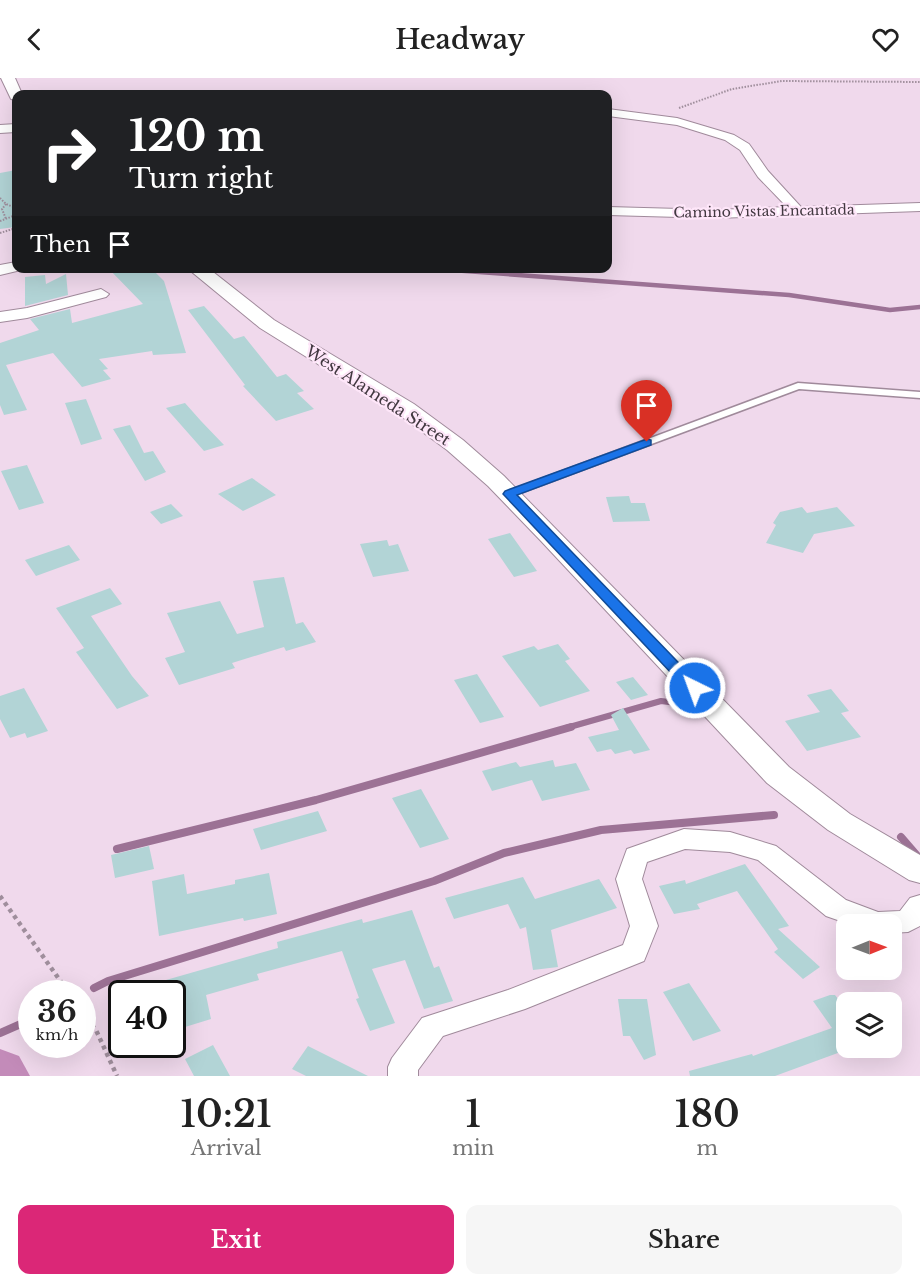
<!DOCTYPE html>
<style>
body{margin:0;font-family:"Libre Baskerville",serif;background:#f6f6f6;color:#222;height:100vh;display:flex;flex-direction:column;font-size:22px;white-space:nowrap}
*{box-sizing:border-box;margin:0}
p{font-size:20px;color:#767676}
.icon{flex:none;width:33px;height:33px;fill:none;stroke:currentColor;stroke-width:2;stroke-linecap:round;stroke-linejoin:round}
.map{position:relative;height:998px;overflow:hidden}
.sheet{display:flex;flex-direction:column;background:#fff;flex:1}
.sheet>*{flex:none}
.banner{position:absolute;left:12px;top:12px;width:600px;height:183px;border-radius:12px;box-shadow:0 6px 24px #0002;background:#202124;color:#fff;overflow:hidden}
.needle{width:39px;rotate:89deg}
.controls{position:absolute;left:836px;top:836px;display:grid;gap:12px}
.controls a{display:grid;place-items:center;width:66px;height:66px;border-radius:12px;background:#fff;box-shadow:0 6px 24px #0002;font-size:30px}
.speed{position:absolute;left:18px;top:902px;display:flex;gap:12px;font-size:30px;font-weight:700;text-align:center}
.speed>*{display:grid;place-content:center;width:78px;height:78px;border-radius:50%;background:#fff;box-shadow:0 6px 24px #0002;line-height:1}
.speed small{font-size:15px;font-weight:400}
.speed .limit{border:3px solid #111;border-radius:9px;background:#fff;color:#111}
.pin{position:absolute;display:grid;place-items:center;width:51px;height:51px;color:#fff;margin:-62px -26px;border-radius:50% 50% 50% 0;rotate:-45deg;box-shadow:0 0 6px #0007}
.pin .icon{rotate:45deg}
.me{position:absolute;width:66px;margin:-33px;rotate:318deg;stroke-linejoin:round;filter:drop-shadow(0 0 4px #0008)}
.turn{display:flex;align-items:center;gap:21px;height:126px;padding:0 18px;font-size:27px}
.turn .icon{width:78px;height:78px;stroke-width:2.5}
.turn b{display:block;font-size:42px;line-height:51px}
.then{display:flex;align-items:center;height:57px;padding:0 18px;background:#0003;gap:12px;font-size:22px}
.eta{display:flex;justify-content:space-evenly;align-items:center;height:102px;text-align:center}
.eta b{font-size:36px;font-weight:600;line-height:42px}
.primary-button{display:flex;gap:12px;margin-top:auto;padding:12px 18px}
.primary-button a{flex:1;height:69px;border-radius:12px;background:#db2777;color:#fff;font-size:24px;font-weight:600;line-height:69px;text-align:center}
.primary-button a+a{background:#f6f6f6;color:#222}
header{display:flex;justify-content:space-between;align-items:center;height:78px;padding:0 18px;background:#fff;font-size:27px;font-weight:600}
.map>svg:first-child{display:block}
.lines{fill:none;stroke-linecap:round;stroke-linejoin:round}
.stream-far2{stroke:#9c7295;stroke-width:4.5}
.stream-far1{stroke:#9c7295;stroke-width:6}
.stream{stroke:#9c7295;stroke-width:8}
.river{fill:#c38bb9;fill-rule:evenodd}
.building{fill:#b2d4d6}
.service-casing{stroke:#a08a9b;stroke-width:3}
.minor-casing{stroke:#a08a9b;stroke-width:2}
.tertiary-casing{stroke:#a08a9b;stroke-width:2}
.path-far1{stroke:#9f8e9c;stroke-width:2;stroke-dasharray:1.5 1.5;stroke-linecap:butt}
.path{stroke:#9f8e9c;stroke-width:4.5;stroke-dasharray:4 4;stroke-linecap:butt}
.service{fill:#fff;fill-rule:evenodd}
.minor{fill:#fff;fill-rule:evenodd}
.tertiary{fill:#fff;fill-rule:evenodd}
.route{fill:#1a73e8;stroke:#114b97;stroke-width:1.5}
.labels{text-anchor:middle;stroke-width:4.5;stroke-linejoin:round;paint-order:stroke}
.far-street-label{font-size:14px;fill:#423840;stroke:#fee6f9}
.street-label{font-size:16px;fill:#423840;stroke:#fee6f9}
</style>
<header><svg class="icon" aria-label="back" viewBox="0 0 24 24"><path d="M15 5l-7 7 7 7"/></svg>Headway<svg class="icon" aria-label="heart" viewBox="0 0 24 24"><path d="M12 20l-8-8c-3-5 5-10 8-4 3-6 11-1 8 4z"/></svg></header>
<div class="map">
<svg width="920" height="998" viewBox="0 0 920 998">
<rect width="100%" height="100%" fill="#f0d9ec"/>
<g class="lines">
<!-- stream-far2 -->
<path class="stream-far2" d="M424,190l365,27 101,15 30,-3"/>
<!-- stream-far1 -->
<path class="stream-far1" d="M566,650l95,-27 23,3"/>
<!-- stream -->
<path class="stream" d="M901,759l19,22
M117,771l199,-49 255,-73
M94,910l14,-7 326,-100 70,-28 97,-23 173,-15
M0,955l32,-14"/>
<!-- river -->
<path class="river" d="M0,971l19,7 11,20h-30z"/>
</g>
<!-- building -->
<path class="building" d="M16,92l-1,57 -15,2v-56z
M108,190h43l13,13 22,72 -33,2 -1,-4 -53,8 9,10 -5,1 8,9 -29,8 -29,-34 -47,12 21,45 -23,5 -4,-10v-62l39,-13 -9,-11 40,-10 2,14 71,-19z
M66,196l2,21 -43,11v-29l20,-2 1,9z
M204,228l30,33 10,-3 33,41 9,-3 18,17 -7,2 17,16 -38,12 -33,-35 2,-1 -57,-75z
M86,321l16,40 -21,6 -16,-42z
M185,325l16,18 23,24 -20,6 -38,-43z
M130,347l14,28 9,-2 13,21 -21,9 -32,-52z
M27,387l17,38 -25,7 -18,-39z
M252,400l24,17 -33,16 -25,-17z
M629,418l2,7h14l5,18 -37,1 -7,-25z
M171,426l12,12 -22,8 -11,-12z
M802,429l5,6 30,-6 18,19 -41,8 -11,19 -37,-10 10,-18 -3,-2 7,-11z
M510,455l27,38 -23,6 -26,-38z
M387,462l2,6 9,-2 11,27 -36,6 -13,-33z
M69,467l11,15 -44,16 -11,-16z
M284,499l12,47 7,-2 13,20 -30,9 -2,-4 -52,16 3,5 -56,17 -14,-27 20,-6 -18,-39 53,-12 17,33 27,-7 -11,-46z
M110,510l12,16 -31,12 41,60 17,20 -32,13 -41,-57 8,-4 -28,-40z
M558,566l12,15 -5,2 25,30 -50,16 -38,-51 32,-10 4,4z
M477,596l27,43 -24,6 -26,-43z
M633,599l15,18 -17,5 -15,-18z
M24,610l24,43 -21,7 -2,-5 -15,5 -10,-19v-23z
M831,611l18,22 -8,2 20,24 -54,14 -22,-30 35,-9 -13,-17z
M623,630l27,42 -16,4 -3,-4 -16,4 -4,-5 -14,3 -9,-15 31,-7 -8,-15z
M553,682l2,7 21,-4 14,27 -48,11 -10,-21 -40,11 -10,-20 34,-9 4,5z
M421,711l28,50 -29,9 -28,-50z
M318,733l9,20 -66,19 -8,-21z
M149,768l5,23 -39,9 -4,-23z
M745,786l44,62 -11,3 42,38 -17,12 -29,-27 4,-3 -41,-58 -40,13 3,5 -26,5 -15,-28 26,-6 1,4z
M269,795l8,41 -33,7 -1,-3 -84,18 -7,-55 32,-7 3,20 48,-10v-4z
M523,799l12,22 64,-20 18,29 -66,22 7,37 -25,3 -7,-43 -6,2 -12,-25 -54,15 -9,-21z
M412,832l22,58 5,-2 14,35 -29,8 -19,-49 -33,9 23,54 -25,8 -14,-32 3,-1 -17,-47 -85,23 2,6 -53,15 5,24 -39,12v-38h-34v-5l140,-40 -1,-6 85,-23 1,4z
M689,905l32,48 -28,10 -30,-49z
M830,917h5l11,14v41l-71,26h-85l-1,-5 63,-17 1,2 79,-28 -19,-27z
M618,921h29l9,56 -12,5 -14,-24h-7z
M213,967l17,31h-36l-9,-17z
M308,968l60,30h-62l-14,-7z"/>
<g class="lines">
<defs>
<path id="service" d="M798,305l122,9v6l-121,-9 -287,107 -3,1 -5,-3 2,-2z"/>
<path id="minor" d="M608,31l69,9 57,17 15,9 19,27 33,36 119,-4v8l-204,7 -108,-3v-8l108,3 71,-3 -29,-30 -18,-27 -15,-10 -48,-15 -69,-9z
M16,46v8l-16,1v-8z
M16,184v6h6l-1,2 -21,5v-10z
M101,211l8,5 -3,3 -79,21 -27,4v-10l27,-4z
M684,751l46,3 46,14 70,54 32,12 22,-1 10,-13 10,-3v31l-12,6 -17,1v-9h-42l-23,-8 -68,-56 -28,-8 -45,-3 -38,13 -5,17 16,47 -14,35 -119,48 -82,27 -25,34v6h-30v-9l4,-9 30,-40 86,-28 115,-45 7,-19 -14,-47 11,-30z"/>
<path id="tertiary" d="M1,0h14l7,16h-6v6l-5,-1z
M187,190h21l66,52 140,84 49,36 41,36 285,291 61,47 70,41v28l-11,-3 -81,-50 -61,-47 -226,-242 -53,-55 -41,-36 -49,-36 -138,-86z"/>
</defs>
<!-- service casing -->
<use href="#service" class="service-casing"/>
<!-- minor casing -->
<use href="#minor" class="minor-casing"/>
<!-- tertiary casing -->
<use href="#tertiary" class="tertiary-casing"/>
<!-- path-far1 -->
<path class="path-far1" d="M679,30l53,-19 50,-8 138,1
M0,120l6,6 10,4
M6,126l-4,5 4,10
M0,143l16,-6
M0,155l16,-5"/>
<!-- path -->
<path class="path" d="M0,818l69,97
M82,934l14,18 21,46"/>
<!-- service -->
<use href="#service" class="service"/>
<!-- minor -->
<use href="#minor" class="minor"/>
<!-- tertiary -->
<use href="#tertiary" class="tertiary"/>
</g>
<!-- route -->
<path class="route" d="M647,361l4,1v5l-134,50 183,190 2,3 -7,5 -6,-1 -186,-198 2,-3z"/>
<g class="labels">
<!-- far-street labels -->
<g class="far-street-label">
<text transform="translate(764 133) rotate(-1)" y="5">Camino Vistas Encantada</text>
</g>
<!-- street labels -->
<g class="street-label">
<text transform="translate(378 317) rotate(33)" y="6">West Alameda Street</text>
</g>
</g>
</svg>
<div class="controls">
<a><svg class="needle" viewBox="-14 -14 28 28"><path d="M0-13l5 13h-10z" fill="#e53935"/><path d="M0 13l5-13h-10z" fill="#767676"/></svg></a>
<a><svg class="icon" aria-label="layers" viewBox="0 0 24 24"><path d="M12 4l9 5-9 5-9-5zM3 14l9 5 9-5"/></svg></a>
</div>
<div class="speed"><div>36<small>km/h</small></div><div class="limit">40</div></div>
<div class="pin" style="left:647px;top:364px;background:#d93025"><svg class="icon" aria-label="arrive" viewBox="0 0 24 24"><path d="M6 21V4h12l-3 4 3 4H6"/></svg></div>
<svg class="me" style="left:695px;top:610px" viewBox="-20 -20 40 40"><circle r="17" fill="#1a73e8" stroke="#fff" stroke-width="3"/><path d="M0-11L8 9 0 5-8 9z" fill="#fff"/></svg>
<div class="banner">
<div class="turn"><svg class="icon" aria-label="right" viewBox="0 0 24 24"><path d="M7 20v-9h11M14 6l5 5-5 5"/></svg><div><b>120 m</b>Turn right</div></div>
<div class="then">Then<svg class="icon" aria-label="arrive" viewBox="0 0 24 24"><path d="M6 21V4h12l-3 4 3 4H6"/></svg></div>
</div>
</div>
<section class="sheet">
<div class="eta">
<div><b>10:21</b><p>Arrival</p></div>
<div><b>1</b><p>min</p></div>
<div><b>180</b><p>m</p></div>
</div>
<div class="primary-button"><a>Exit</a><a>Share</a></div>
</section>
